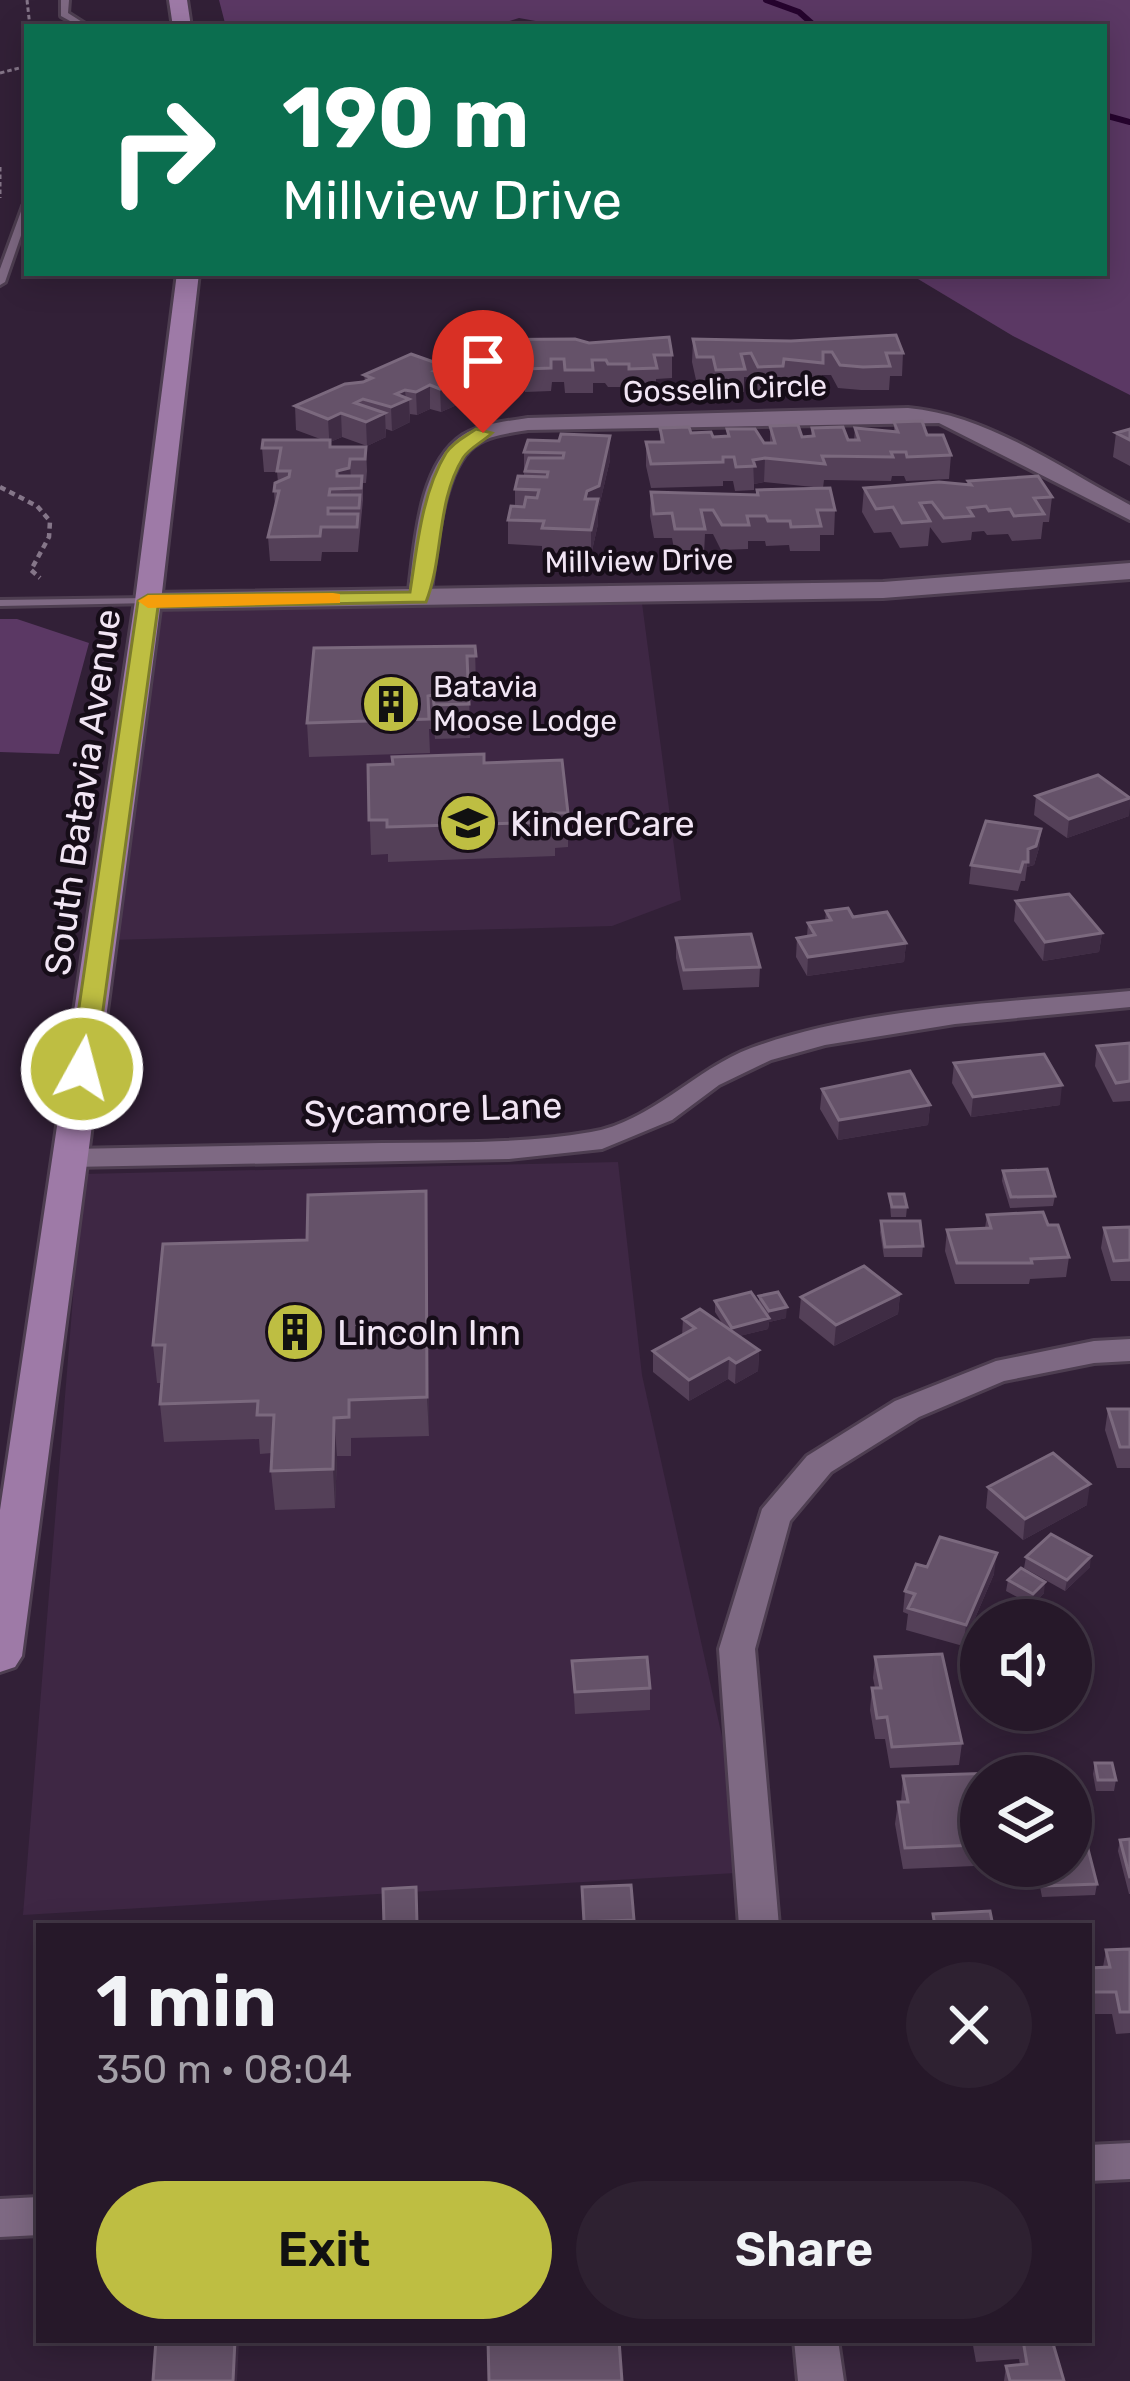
<!DOCTYPE html>
<meta charset="utf-8">
<style>
body{margin:0;font-family:Rubik,sans-serif;background:#2e2131;color:#f1f3f6;height:100vh;display:flex;flex-direction:column;font-size:45px;white-space:nowrap}
*{box-sizing:border-box;margin:0}
p{font-size:39px;color:#a4a0a8}
.icon{flex:none;width:66px;height:66px;fill:none;stroke:currentColor;stroke-width:2;stroke-linecap:round;stroke-linejoin:round}
.map{position:relative;flex:1;overflow:hidden}
.panel{position:absolute;left:36px;top:1923px;width:1056px;height:420px;display:flex;flex-direction:column;background:#261829;border-radius:0px;box-shadow:0 6px 30px #0003,0 0 0 3px #423746}
.panel>*{flex:none}
.hud{position:absolute;left:24px;top:24px;width:1083px;height:252px;border-radius:0px;box-shadow:0 6px 30px #0003,0 0 0 3px #423746;background:#0b6e4f;color:#fff;overflow:hidden}
.fabs{position:absolute;left:960px;top:1599px;display:grid;gap:24px}
.fabs a{display:grid;place-items:center;width:132px;height:132px;border-radius:50%;background:#261829;box-shadow:0 6px 30px #0003,0 0 0 3px #423746;font-size:60px}
.pin{position:absolute;display:grid;place-items:center;width:102px;height:102px;color:#fff;margin:-123px -51px;border-radius:50% 50% 50% 0;rotate:-45deg;box-shadow:0 0 12px #0007}
.pin .icon{rotate:45deg}
.me{position:absolute;width:132px;margin:-66px;rotate:7deg;stroke-linejoin:round;filter:drop-shadow(0 0 9px #0008)}
.turn{display:flex;align-items:center;gap:42px;height:252px;padding:0 60px;font-size:54px}
.turn .icon{width:156px;height:156px;stroke-width:2.5}
.turn b{display:block;font-size:84px;line-height:102px}
.round{display:grid;place-items:center;flex:none;width:126px;height:126px;border-radius:63px;background:#2e2131}
.head{display:flex;align-items:center;justify-content:space-between;height:204px;padding:0 60px}
h1{font-size:72px;font-weight:600;line-height:90px}
.primary-button{display:flex;gap:24px;margin-top:auto;padding:24px 60px}
.primary-button a{flex:1;height:138px;border-radius:72px;background:#bebe42;color:#111;font-size:48px;font-weight:600;line-height:138px;text-align:center}
.primary-button a+a{background:#2e2131;color:#f1f3f6}
.map>svg:first-child{display:block}
.built{fill:#3e2744}
.green{fill:#5b3864}
.lines{fill:none;stroke-linecap:round;stroke-linejoin:round}
.stream{stroke:#26042e;stroke-width:6}
.lane-casing{stroke:#4e3e51;stroke-width:6}
.street-casing{stroke:#4e3e51;stroke-width:6}
.secondary-casing{stroke:#4e3e51;stroke-width:6}
.primary-casing{stroke:#4e3e51;stroke-width:6}
.path-far1{stroke:#857689;stroke-width:3;stroke-dasharray:4.5 3;stroke-linecap:butt}
.path{stroke:#857689;stroke-width:4.5;stroke-dasharray:6 4.5;stroke-linecap:butt}
.lane{fill:#7e6983;fill-rule:evenodd}
.street{fill:#7e6983;fill-rule:evenodd}
.secondary{fill:#7e6983;fill-rule:evenodd}
.primary{fill:#9e7aa7;fill-rule:evenodd}
.wall{fill:#544058}
.shaded-wall{fill:#3f2c44}
.building{fill:#655269;stroke:#7b697e;stroke-width:3}
.route{fill:#bebe42;stroke:#7c7c2b;stroke-width:3}
.slow{fill:#f59e0b}
.labels{text-anchor:middle;stroke-width:9;stroke-linejoin:round;paint-order:stroke}
.far-street-label{font-size:30px;fill:#f1e5f4;stroke:#160d18}
.far-poi-label{font-size:30px;fill:#f1e5f4;stroke:#160d18;text-anchor:start}
.street-label{font-size:36px;fill:#f1e5f4;stroke:#160d18}
.poi-label{font-size:36px;fill:#f1e5f4;stroke:#160d18;text-anchor:start}
</style>
<div class="map">
<svg width="1130" height="2381" viewBox="0 0 1130 2381">
<rect width="100%" height="100%" fill="#322037"/>
<!-- built -->
<path class="built" d="M642,603l39,297 -69,26 -501,14 51,-332z
M618,1162l24,213 110,497 -729,43 60,-741z"/>
<!-- green -->
<path class="green" d="M219,0h911v395l-117,-59 -105,-63h196v-246h-535l-50,-9 -28,9h-265z
M0,619h17l72,24 -30,111 -59,-2z"/>
<g class="lines">
<!-- stream -->
<path class="stream" d="M766,0l33,12 17,15
M1104,115l26,7"/>
<defs>
<path id="lane" d="M61,0h8l-1,13 22,14h-9l-20,-11z
M27,203v15l-22,64 -5,3v-16l23,-63z
M148,598l4,1v4l-152,3v-6z"/>
<path id="street" d="M908,408c80,7 152,60 222,97v15l-191,-97 -411,7c-18,3 -39,5 -54,16 -33,25 -38,112 -44,151l-11,7 -11,-7c7,-48 9,-132 55,-162 18,-11 44,-14 65,-17z
M1130,991v16l-175,17 -130,21 -54,15 -52,25 -47,35 -70,29 -93,10 -438,8 -15,-9 15,-9c103,-2 207,-4 310,-6 70,-1 141,1 210,-11 60,-10 104,-63 160,-84 112,-41 260,-46 379,-57z
M1130,1339v22l-36,2 -90,18 -85,36 -88,55 -41,49 -35,128 24,277h-40l-20,-277 43,-140 45,-53 88,-55 101,-40 98,-20z
M1130,2143v36l-41,2v-36z
M39,2197v38l-39,2v-38z
M794,2340h44l6,41h-46z"/>
<path id="secondary" d="M1130,563v16l-247,19 -735,11 -13,-8 13,-8 735,-11z"/>
<path id="primary" d="M169,0h18l4,27h-18z
M177,273h22l-38,328 -139,1055 -7,11 -15,5v-162l135,-909z"/>
</defs>
<!-- lane casing -->
<use href="#lane" class="lane-casing"/>
<!-- street casing -->
<use href="#street" class="street-casing"/>
<!-- secondary casing -->
<use href="#secondary" class="secondary-casing"/>
<!-- primary casing -->
<use href="#primary" class="primary-casing"/>
<!-- path-far1 -->
<path class="path-far1" d="M27,0l3,27
M0,73l27,-7
M0,167v31"/>
<!-- path -->
<path class="path" d="M0,487l37,19 13,15 -1,16 -18,33 9,8"/>
<!-- lane -->
<use href="#lane" class="lane"/>
<!-- street -->
<use href="#street" class="street"/>
<!-- secondary -->
<use href="#secondary" class="secondary"/>
<!-- primary -->
<use href="#primary" class="primary"/>
</g>
<!-- wall -->
<path class="wall" d="M693,339l210,14 -1,23h-12l-1,14h-28l-23,-2 -7,-13h-9l-1,11 -38,-4 -1,7 -25,1 -7,-13h-6v15l-28,1 -4,-13h-16l-4,-18z
M465,340l124,3 83,12v23l-16,1v13h-27l-1,-5h-20l-3,-4h-12v10h-28l-1,-11h-12l-1,9 -26,1 -4,-14h-10v16l-27,1 -1,-13h-16z
M445,366v9l14,5v24l-18,8 -11,-3 -13,6 -7,-1v8l-18,9 -6,-2v8l-19,9 -25,-9 -12,5 1,5h35l1,24 -1,12h-3v17l-5,52h-36l-1,9h-51l-2,-24 7,-30 -1,-16 4,-9 -1,-10h-13l-2,-24 61,-8 -27,-10 -1,-24 70,-25 -1,-6z
M894,422l33,13 24,20 -2,24 -43,2 -2,-5h-12l-1,5 -67,-1 -1,8 -59,-6 -10,2v6l-19,1 -2,-10h-10v5l-72,2 -5,-22v-24h14v-14l53,9 14,-1v-7l37,14h6v-17l32,11 9,-1 1,-8 36,12h6l1,-12 39,4z
M1130,427v39l-17,-9 3,-24 14,-4z
M610,436v24l-12,51v13l-7,31 -49,-3v-6l-34,-2v-24l7,-14v-17l9,-13v-24l35,-11z
M968,481l84,16 -3,25h-6l-2,17 -29,2 -4,-7 -21,1 -3,-4 -12,1 -1,8 -29,3 -12,-16 -2,19 -28,2 -9,-16 -17,1 -12,-21 2,-24 104,-3z
M757,490l78,20 -1,25h-14v16h-30l-1,-6 -23,1 -1,-5h-17v8l-27,1 -8,-16h-8l-1,20h-29l-3,-16h-18l-4,-22 1,-24 106,3z
M475,646l1,43h-7l1,49 -35,1 -1,-10h-5l1,24 -121,4 -2,-34z
M484,763l84,50v34l-13,1v8l-167,6v-8l-17,1 -3,-90z
M1036,796h94l-1,20 -62,22 -33,-23z
M1041,829l-2,19 -5,17 -7,2 -2,14h-4l-3,10 -49,-7 2,-19z
M1016,901l86,32 -3,19 -56,9 -29,-40z
M826,911l27,6 53,26 -2,19 -97,14 -11,-19 1,-19 10,-2 1,-13 17,-2z
M676,938l84,29 -1,20 -76,3 -7,-32z
M1130,1043v58l-17,1 -18,-36 2,-20z
M954,1063l106,42 -89,12 -19,-34z
M822,1089l108,16 -2,20 -90,15 -18,-31z
M1003,1171l52,25 -2,10 -43,2 -8,-27z
M889,1194l18,13 -1,10h-15z
M987,1215l61,10 21,32 -3,20 -36,2 -1,5h-74l-10,-33 2,-21 38,-2z
M881,1221l42,25 -1,11h-38l-4,-25z
M1130,1227v54h-19l-10,-33 3,-20z
M427,1229l2,207 -78,2v18h-14l-2,52 -60,2 -4,-39 1,-18 -12,1 -1,-15 -95,3 -4,-38 2,-21h-5l-4,-38 154,-105z
M900,1294l-2,20 -64,32 -35,-28 2,-21z
M759,1296l27,22 -17,4 -1,7 -29,7 20,14 -1,21 -23,13 -7,-5 -39,22 -36,-29v-21l29,-15 1,-17 41,7 -9,-14v-11l44,2z
M1108,1409h22v59h-13l-12,-38z
M988,1487l99,18 -64,35 -37,-32z
M1026,1557l64,10 -25,24 -41,-23z
M927,1567l67,7 -31,72 -57,-16 2,-16 -5,-2 2,-21z
M1008,1580l36,13 -12,12 -26,-14z
M875,1657l87,86 -3,22 -69,3 -5,-29h-10l-5,-29 2,-22h3l-2,-10z
M572,1661l78,27v22l-75,4z
M1095,1763l21,17 -2,11h-18l-3,-17z
M903,1776h78v75h-5l-2,15 -71,3 -8,-45 3,-22h3z
M1130,1839v55h-1l-11,-43 2,-11z
M1036,1866h35l26,18 -2,11 -53,2z
M631,1885l3,41h-50l-2,-39z
M1130,1949v84l-14,1 -4,-20h-23v-46l14,-1 3,-17z
M972,2340h84l-2,8 10,33h-60l2,-15 14,-1 -1,-6 -43,3z"/>
<!-- shaded-wall -->
<path class="shaded-wall" d="M445,366v21l14,-7v24l-18,8 -1,-23 -6,-18z
M430,385v24l-13,6 -1,-23z
M405,390l1,11 3,-2 1,23 -18,9 -1,-24 5,-13z
M341,413l1,24 -12,5 1,29 -3,-52z
M385,413l1,24 -19,9 -1,-24z
M610,436v24l-12,51v13l-7,31v-25l-6,-31z
M765,458l-1,24 -10,2 -1,-24z
M350,459l1,24 -1,9v-4l-13,1v-18z
M1130,798l-1,18 -62,22 2,-19z
M1041,829l-2,19 -5,17 -7,2 1,-18z
M1102,933l-3,19 -56,9 2,-19z
M906,943l-2,19 -97,14 1,-19z
M1062,1085l-2,20 -89,12 2,-20z
M930,1105l-2,20 -90,15 1,-20z
M426,1191l1,38 2,207 -2,-39z
M900,1294l-2,20 -64,32 2,-21z
M787,1307l-1,11 -17,4 -1,7 -36,9v-10l36,-10 1,-7z
M759,1350l-1,21 -23,13 1,-21z
M729,1358l-1,21 -39,22v-21z
M334,1418l3,38 -2,52 -2,-39z
M1090,1484l-3,21 -64,35 2,-21z
M997,1553l-3,21 -31,72 3,-21z
M1091,1556l-1,11 -25,24 2,-11z
M1045,1582l-1,11 -12,12 1,-11z
M235,2340h4l-2,41h-4z"/>
<!-- building -->
<path class="building" d="M896,335l7,18h-17l4,13 -27,1 -23,-2 -8,-13h-9v11l-39,-4 -1,7 -25,1 -7,-14 -10,1 4,15 -29,1 -3,-13h-16l-4,-18 98,2z
M669,337l3,18h-18l3,13 -28,1v-5h-21l-2,-4h-14l1,10h-28l-1,-11h-13v9l-26,1 -5,-14h-11l2,16 -27,1 -1,-13h-17l-1,-19 110,-1 14,4z
M411,354l34,12 -11,5 25,9 -19,9 -10,-4 -14,7 -11,-2 -9,4 13,5 -18,8 -28,-8 -8,4 30,10 -19,9 -25,-9 -13,6 -33,-13 50,-22 18,-2 9,-4 -8,-3z
M922,421l5,14h16l8,20 -44,2 -1,-5h-15l2,5 -71,-1 3,8 -60,-6 -12,2 2,6 -19,1 -2,-10h-11v5l-72,2 -5,-22h17l-3,-14 29,-1 2,6 20,-1 2,5 16,-1 -2,-7h28l9,14h11l-5,-17 28,-1 4,12 12,-1 -2,-8 31,-1 5,13h11l-4,-12 43,4 -4,-10z
M1130,429v11l-14,-7z
M561,434l49,2 -11,50 -12,5 -2,8h13l-7,31 -49,-2 2,-7 -36,-1 3,-14 13,1 2,-10 11,1 2,-8 -24,-1 3,-13 29,1 1,-5 -23,-1 4,-13h34l1,-5 -40,-1 4,-12 31,1z
M263,440h67v7h36l-1,12h-15l-1,9 -12,3v5h25l-1,12 -31,1 -1,6h31l-1,13h-31v6h30l-1,13h-36l-1,9 -52,1 11,-46h-5l1,-8 14,-6 1,-6h-13l4,-23h-19z
M1038,476l14,21 -18,1 10,16 -30,2 -4,-7 -21,2 -3,-5 -18,2 5,8 -29,2 -12,-16 -12,1 10,18 -28,2 -9,-16 -17,2 -12,-21 75,-6 32,3 -3,-4z
M830,488l5,22h-18l4,16 -30,1 -1,-6h-22l-2,-5h-19l2,9h-27l-9,-15h-12l4,19h-30l-3,-16 -18,1 -3,-22 107,3 -1,-5z
M475,646l1,10h-9l2,48 -35,1 -1,-10 -5,1 1,23 -122,4 7,-75z
M484,754v9l78,-3 6,53h-14l1,9 -168,5v-7h-18l-1,-55 25,-1 -1,-7z
M1098,775l32,23 -61,21 -33,-23z
M986,821l55,8 -5,17 -8,3v13h-5l-3,10 -49,-7z
M1069,894l33,39 -57,9 -29,-41z
M848,908l5,9 34,-5 19,31 -98,14 -11,-19 18,-3 -7,-12 23,-3 -5,-9z
M751,934l9,33 -76,3 -8,-32z
M1130,1043v38l-14,2 -19,-37z
M1044,1054l18,31 -89,12 -19,-34z
M910,1071l20,34 -91,15 -17,-31z
M1047,1169l8,27 -44,1 -8,-26z
M426,1191l1,206 -78,3v17l-15,1 -1,51 -62,2 3,-56h-17l1,-14 -98,3 5,-59h-12l10,-101 144,-4 1,-45z
M889,1194h15l3,13h-15z
M1043,1212l5,13h10l11,32 -38,2 1,4h-75l-10,-33 44,-2 -4,-13z
M881,1221h39l3,25 -38,1z
M1130,1227v33l-16,1 -10,-33z
M864,1266l36,28 -64,31 -35,-28z
M751,1292l18,26 -37,10 -17,-27z
M778,1292l9,15 -18,4 -10,-15z
M700,1309l59,41 -23,13 -7,-5 -40,22 -36,-29 42,-23 -12,-9z
M1108,1409h22v38h-10z
M1053,1453l37,31 -65,35 -37,-32z
M1051,1534l40,22 -24,24 -41,-23z
M940,1537l57,16 -31,72 -58,-17 7,-14 -10,-3 11,-27 11,3z
M1021,1568l24,14 -12,12 -25,-14z
M942,1654l20,89 -70,4 -5,-30 -10,1 -5,-30h9l-6,-31z
M647,1657l3,31 -75,4 -3,-31z
M1095,1763h17l4,17h-18z
M997,1773l1,3h-17v54h-7l2,15 -71,3 -7,-46h10l-5,-26z
M1130,1839v39l-10,-38z
M1087,1845l10,39 -53,2 -4,-20h31v-20z
M631,1885l3,35 -50,2 -2,-35z
M416,1887l1,37 -33,2 -1,-37z
M990,1911l3,15h-58l-2,-12z
M1130,1949v63h-10l-4,-20h-27v-24l21,-1 -4,-17z
M156,2340h79l-2,41h-80z
M488,2340h131l3,41h-133z
M1023,2340h29l12,41h-54l-4,-15 21,-2z"/>
<!-- route -->
<path class="route" d="M476,429l16,4c-9,9 -23,15 -29,25 -27,44 -19,99 -37,144l-268,5 -63,462 -13,8 -9,-2 -3,-6 68,-468 10,-6 262,-3c7,-45 12,-100 36,-139 7,-11 20,-17 30,-24z"/>
<!-- slow -->
<path class="slow" d="M333,593l7,1v9l-192,5 -10,-7 10,-6z"/>
<!-- icons -->
<defs>
<symbol id="building-disc" viewBox="-11 -11 22 22"><circle r="9.5" fill="#bebe42" stroke="#160d18"/><path d="M-4-6H4V6H1V3H-1V6H-4ZM-2.5-4.3h1.7v1.8h-1.7ZM.8-4.3h1.7v1.8H.8ZM-2.5-1h1.7V.8h-1.7ZM.8-1h1.7V.8H.8Z" fill="#111"/></symbol>
<symbol id="school-disc" viewBox="-11 -11 22 22"><circle r="9.5" fill="#bebe42" stroke="#160d18"/><path d="M0-5L7-2L0 1L-7-2ZM-4 1L0 2.5L4 1V4Q0 6-4 4Z" fill="#111"/></symbol>
</defs>
<g fill-rule="evenodd">
<use href="#building-disc" x="358" y="671" width="66" height="66"/>
<use href="#school-disc" x="435" y="790" width="66" height="66"/>
<use href="#building-disc" x="262" y="1299" width="66" height="66"/>
</g>
<g class="labels">
<!-- far-street labels -->
<g class="far-street-label">
<text transform="translate(725 389) rotate(-2)" y="10">Gosselin Circle</text>
<text transform="translate(639 561) rotate(-1)" y="10">Millview Drive</text>
</g>
<!-- far-poi labels -->
<g class="far-poi-label">
<text x="433" y="697">Batavia<tspan x="433" dy="34">Moose Lodge</tspan></text>
</g>
<!-- street labels -->
<g class="street-label">
<text transform="translate(82 792) rotate(-82)" y="13">South Batavia Avenue</text>
<text transform="translate(433 1109) rotate(-2)" y="13">Sycamore Lane</text>
</g>
<!-- poi labels -->
<g class="poi-label">
<text x="510" y="836">KinderCare</text>
<text x="337" y="1345">Lincoln Inn</text>
</g>
</g>
</svg>
<div class="fabs">
<a><svg class="icon" aria-label="sound" viewBox="0 0 24 24"><path d="M4 9h4l5-4v14l-5-4H4zM17 9q2 3 0 6"/></svg></a>
<a><svg class="icon" aria-label="layers" viewBox="0 0 24 24"><path d="M12 4l9 5-9 5-9-5zM3 14l9 5 9-5"/></svg></a>
</div>
<div class="pin" style="left:483px;top:433px;background:#d93025"><svg class="icon" aria-label="arrive" viewBox="0 0 24 24"><path d="M6 21V4h12l-3 4 3 4H6"/></svg></div>
<svg class="me" style="left:82px;top:1069px" viewBox="-20 -20 40 40"><circle r="17" fill="#bebe42" stroke="#fff" stroke-width="3"/><path d="M0-11L8 9 0 5-8 9z" fill="#fff"/></svg>
<div class="hud">
<div class="turn"><svg class="icon" aria-label="right" viewBox="0 0 24 24"><path d="M7 20v-9h11M14 6l5 5-5 5"/></svg><div><b>190 m</b>Millview Drive</div></div>
</div>
<section class="panel">
<div class="head"><div><h1>1 min</h1><p>350 m · 08:04</p></div><a class="round"><svg class="icon" aria-label="close" viewBox="0 0 24 24"><path d="M6 6l12 12M18 6L6 18"/></svg></a></div>
<div class="primary-button"><a>Exit</a><a>Share</a></div>
</section>
</div>
